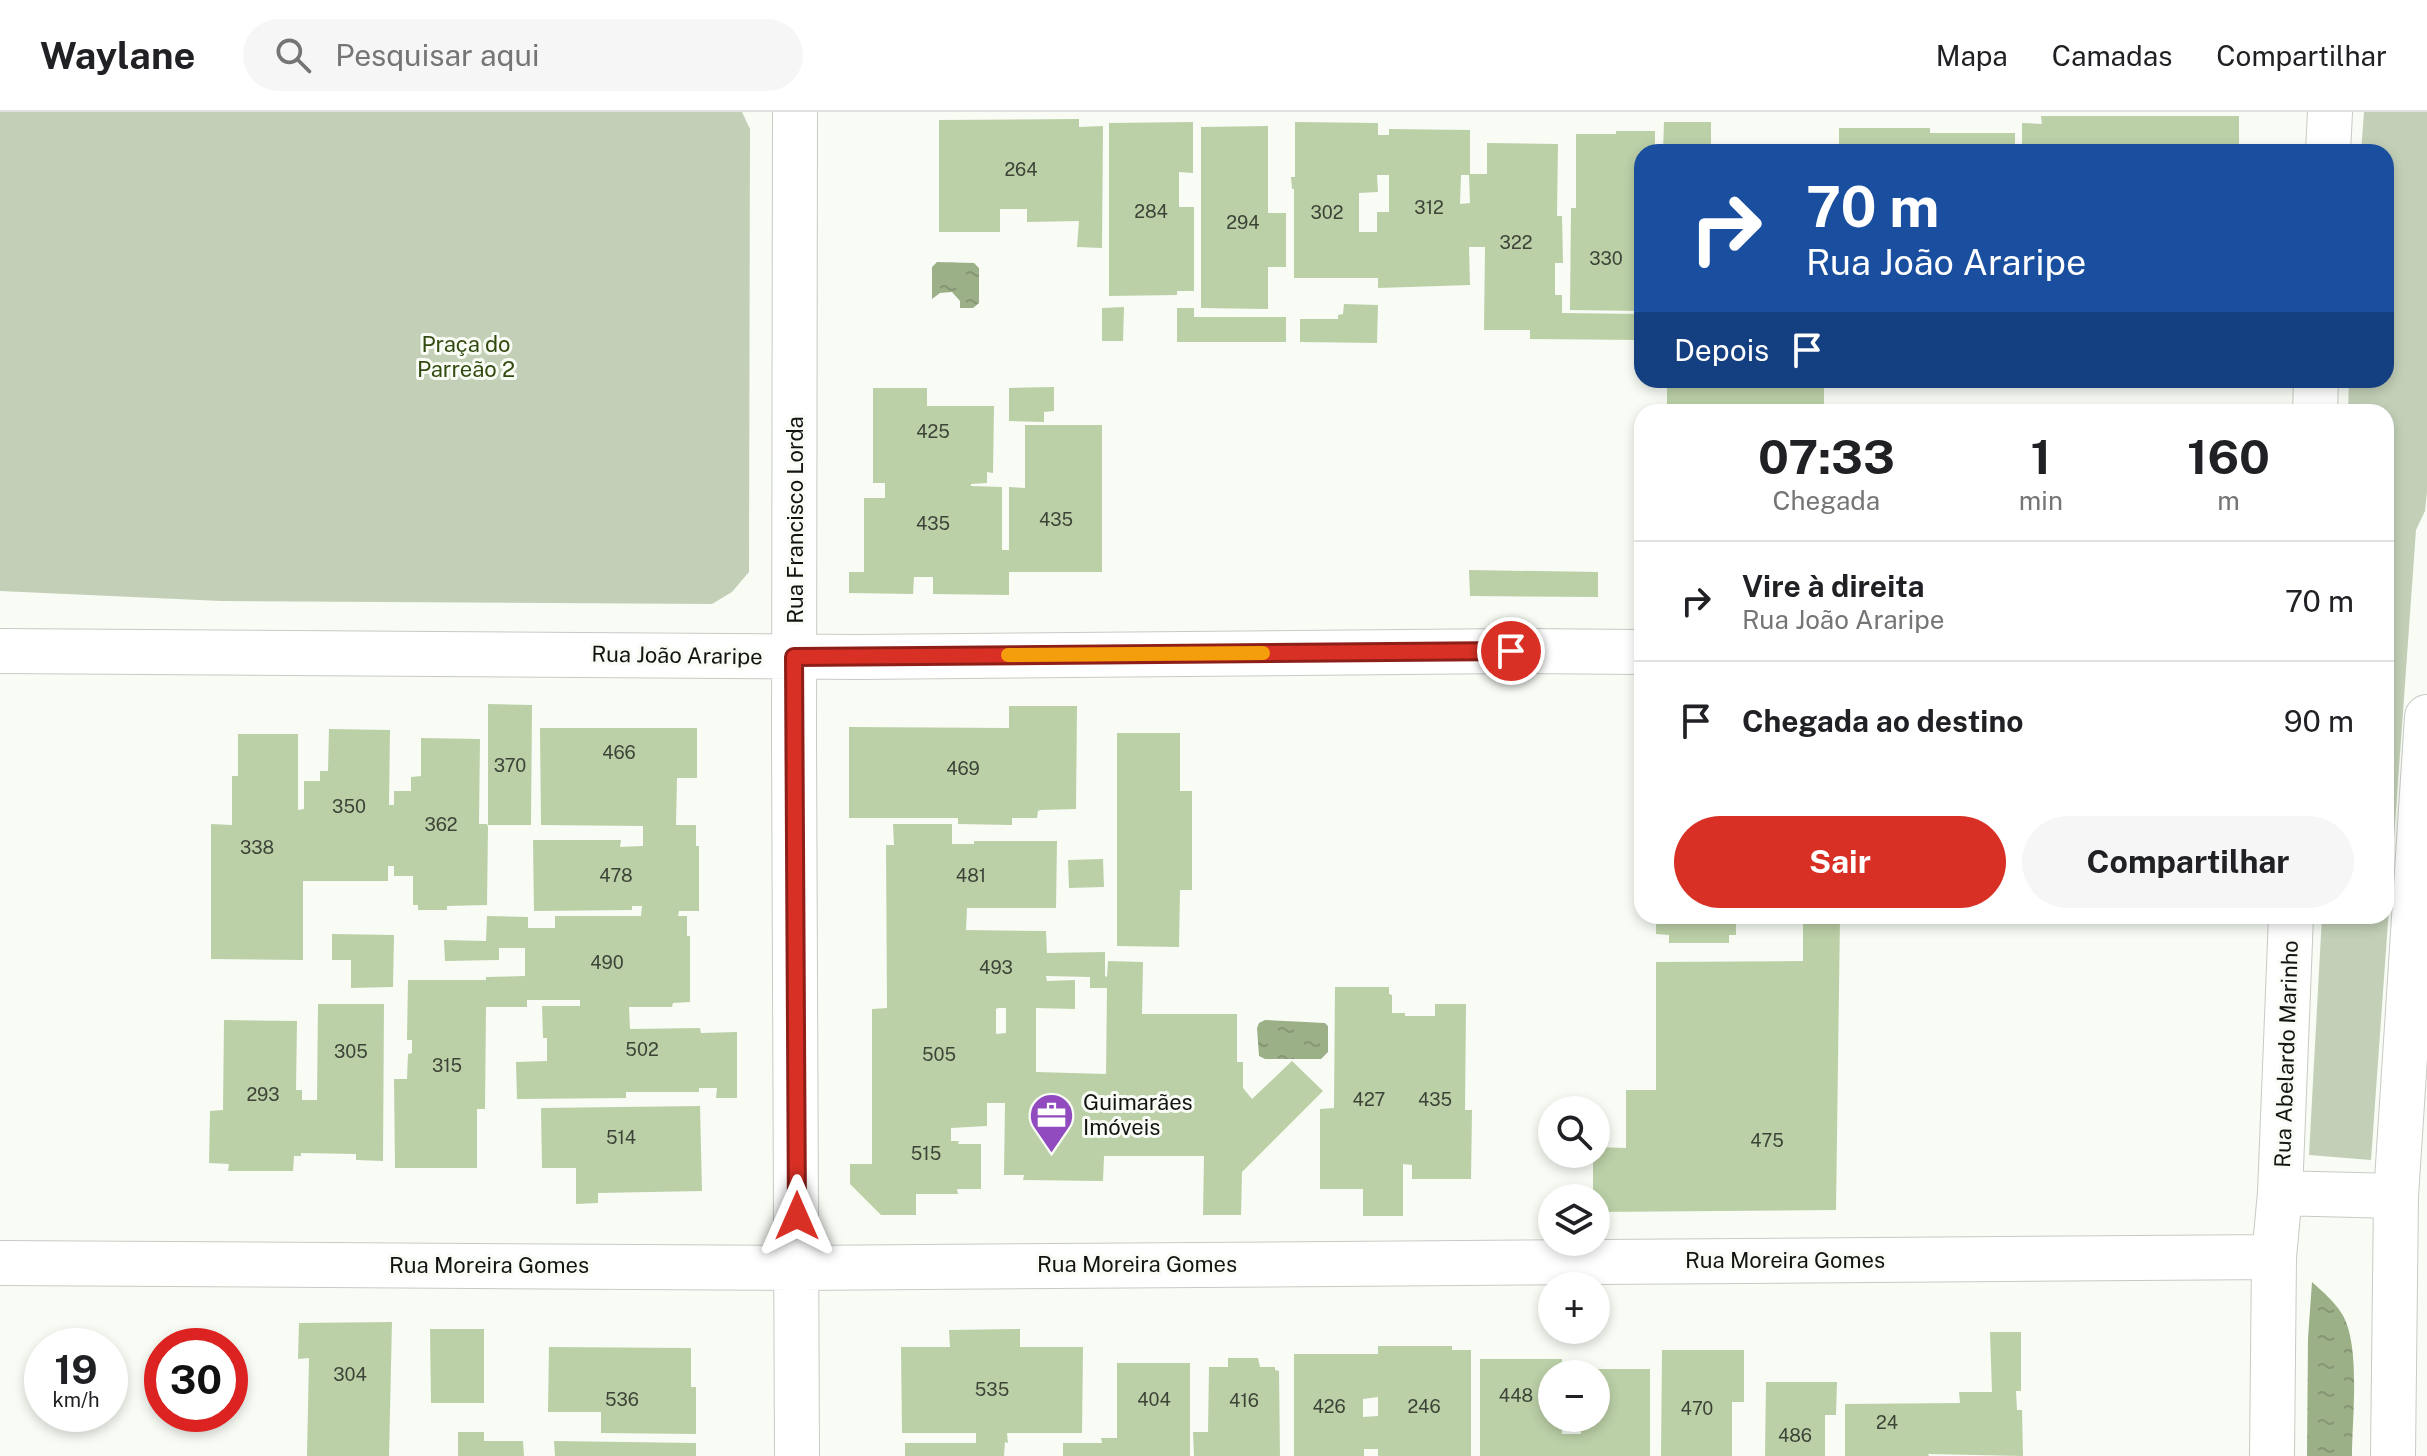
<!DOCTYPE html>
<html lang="pt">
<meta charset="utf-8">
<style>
body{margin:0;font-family:"Public Sans",sans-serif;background:#f6f6f6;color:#202124;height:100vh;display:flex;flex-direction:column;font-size:30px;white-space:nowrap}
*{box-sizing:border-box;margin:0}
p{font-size:26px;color:#757577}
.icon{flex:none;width:44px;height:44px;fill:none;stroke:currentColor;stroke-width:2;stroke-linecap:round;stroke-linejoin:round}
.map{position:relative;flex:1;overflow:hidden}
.drawer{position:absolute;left:1634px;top:292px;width:760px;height:520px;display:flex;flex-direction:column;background:#fff;border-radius:24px;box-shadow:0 4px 12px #0003}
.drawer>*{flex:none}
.hud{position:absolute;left:1634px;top:32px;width:760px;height:244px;border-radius:24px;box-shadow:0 4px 12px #0003;background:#1a4fa0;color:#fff;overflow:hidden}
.controls{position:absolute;left:1538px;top:984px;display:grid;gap:16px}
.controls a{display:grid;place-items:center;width:72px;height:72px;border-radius:50%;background:#fff;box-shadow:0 4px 12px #0003;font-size:40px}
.speed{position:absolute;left:24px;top:1216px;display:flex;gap:16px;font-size:40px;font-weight:700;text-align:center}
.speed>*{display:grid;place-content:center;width:104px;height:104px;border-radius:50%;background:#fff;box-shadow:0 4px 12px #0003;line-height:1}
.speed small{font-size:20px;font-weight:400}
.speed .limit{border:12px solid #d22;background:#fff;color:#111}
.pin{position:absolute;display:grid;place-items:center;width:68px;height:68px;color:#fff;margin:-34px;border:4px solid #fff;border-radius:50%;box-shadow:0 2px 8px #0007}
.me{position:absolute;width:88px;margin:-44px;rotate:0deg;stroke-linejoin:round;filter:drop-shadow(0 0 6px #0008)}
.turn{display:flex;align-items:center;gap:28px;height:168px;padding:0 40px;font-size:36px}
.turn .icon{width:104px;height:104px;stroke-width:2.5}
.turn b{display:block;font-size:56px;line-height:68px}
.then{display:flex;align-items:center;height:76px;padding:0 40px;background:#0003;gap:16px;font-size:30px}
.eta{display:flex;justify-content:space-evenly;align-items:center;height:136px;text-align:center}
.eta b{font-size:48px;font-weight:700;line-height:56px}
.button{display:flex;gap:16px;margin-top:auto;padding:16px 40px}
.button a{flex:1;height:92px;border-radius:48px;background:#d93025;color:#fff;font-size:32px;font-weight:700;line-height:92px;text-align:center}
.button a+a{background:#f6f6f6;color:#202124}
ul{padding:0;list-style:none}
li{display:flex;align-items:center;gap:24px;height:120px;padding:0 40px;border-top:2px solid #e0e0e0}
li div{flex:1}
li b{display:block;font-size:30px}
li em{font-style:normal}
header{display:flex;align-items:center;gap:48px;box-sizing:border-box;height:112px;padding:0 40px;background:#fff;border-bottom:2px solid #e0e0e0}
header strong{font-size:38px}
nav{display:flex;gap:44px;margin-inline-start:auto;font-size:28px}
.search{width:560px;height:72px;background:#f6f6f6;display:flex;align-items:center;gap:20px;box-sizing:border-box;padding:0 28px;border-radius:44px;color:#757577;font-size:30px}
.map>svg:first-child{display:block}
.green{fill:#c3d0b7}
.water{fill:url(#water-ripples)}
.building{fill:#bbd0a7;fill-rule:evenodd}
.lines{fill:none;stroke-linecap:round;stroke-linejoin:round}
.street-casing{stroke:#c7cbc4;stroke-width:46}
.street{stroke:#fff;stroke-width:44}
.route-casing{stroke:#8d1f18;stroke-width:20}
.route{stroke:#d93025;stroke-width:14}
.slow{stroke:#f59e0b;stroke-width:14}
.labels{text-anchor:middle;stroke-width:6;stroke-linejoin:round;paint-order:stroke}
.number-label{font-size:18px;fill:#3d4337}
.park-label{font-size:22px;fill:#334b10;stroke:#f8fcf5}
.street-label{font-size:22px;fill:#131412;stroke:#f8fcf5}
.poi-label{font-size:22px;fill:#131412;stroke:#f8fcf5;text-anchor:start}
</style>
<header>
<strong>Waylane</strong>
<div class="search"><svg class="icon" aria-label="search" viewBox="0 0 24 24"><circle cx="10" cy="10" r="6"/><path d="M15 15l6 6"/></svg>Pesquisar aqui</div>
<nav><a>Mapa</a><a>Camadas</a><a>Compartilhar</a></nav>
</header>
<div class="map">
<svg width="2427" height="1344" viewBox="0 0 2427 1344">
<defs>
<pattern id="water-ripples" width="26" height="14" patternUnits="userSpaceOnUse" patternTransform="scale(2)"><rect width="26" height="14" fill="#9cb088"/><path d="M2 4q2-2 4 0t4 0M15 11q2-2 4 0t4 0" fill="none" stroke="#869674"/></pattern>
</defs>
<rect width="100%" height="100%" fill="#f8fcf5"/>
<!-- green -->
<path class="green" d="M0,0h742l8,17 -1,443 -17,20 -20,12 -491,-3 -221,-10z
M2364,0h63v380l-2,19 -9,19 -45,630 -62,-5 13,-239h64v-504h-38l1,-32h37v-228h-25z"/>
<!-- water -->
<path class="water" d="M937,150l37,1 5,5v35l-6,5h-13v-7l-8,-9 -12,1 -8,6v-32z
M1265,908l60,3 3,3v26l-7,7h-56l-6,-3 -2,-28 2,-5z
M2312,1170c11,10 22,19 30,32 19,31 10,104 10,142h-45l1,-118z"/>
<!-- building -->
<path class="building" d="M2041,4h198v36h-217v-29l20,1z
M1079,7v8l24,-1 -1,122 -25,-1 2,-26 -52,1v-13h-27v23h-61v-112z
M1193,10v51l-14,-1v35h15v84h-17v4l-68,1v-173z
M1295,10l83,1v12h11v-6l81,1v44h17v-31l71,1 -1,72h5l1,47h-8v32h7v18l80,1v26l-112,-1v-9h-46l1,-83h-16l1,38 -92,3v-10h-84v-89h-2l-1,-12h4zM1377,63h12v37h-12v20h-18v-39l19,-1zM1461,63h8l1,28 -10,1z
M1664,10h47v30h-48z
M1268,14v87h18v54h-18v42l-67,-1v-181z
M1839,16h91v5h85v19h-261v-7h85z
M1616,19h39v21h-13v159l-72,-1 1,-102h5v-74h40z
M1344,192l34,1 -1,38 -77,-1v-23h38v-4l5,-1z
M1124,195l-1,34h-21v-33z
M1177,196h17v9h92v25h-109z
M1667,268h157v32h-157z
M1054,275v24l-10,1v10l-35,-1v-33z
M873,276h54v18h67l-1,67 -6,-1v11l-16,1v2l31,1v63h7v-63l16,1v-63h77v147h-93v23l-76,-1v-17h-19l-1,17 -64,-1v-21h15v-74h21v-15h-12z
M1469,458l129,2v25l-128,-1z
M488,592l44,1 -1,120h-43z
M1009,594h68l-1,103 -36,1 -2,1 -1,7h-25v7l-54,-1v-6h-109v-91l160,1z
M540,616h157v50h-20l-1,47h20v21h3v65h-20l-1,5h9v20h3v66l-17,1 -1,4h-43l1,22 70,-1 1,5 36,-1v66h-21l1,-10h-18v4h-73v6l-109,1 -1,-37 31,-1v-23h-4l-1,-32h38v-6h-53v7h-41l-1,102h-8v59h-82l-1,-89h13l1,-25 4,-1v-13h-5l1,-60h78v-3l39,-1v-28h-26v12l-54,1 -1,-21 42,1 1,-25 41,1v11h27v-12h86l1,-10h-10v4l-98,1 -1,-71h88l-1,7 23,-1v-20l-102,-1z
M329,617l61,1 -1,75h5v-14h17v-14l10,-1v-38l59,1 -1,85h8l1,3 -1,78 -40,1v4h-29v-5h-5v-29h-19v-10h-6v15h-85v79l-92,-1v-135l21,1v-49h6v-42h60v76l6,-1v-28h16v-10h8z
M1117,621h63v58h12v99h-12l-1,57 -62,-1z
M893,712h59v20h22v-3h83l-1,67h-89l-1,22 80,1 1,22 58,-1v24l2,1 1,-16 35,1 -1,52h95v48h6v26l9,11 40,-38 31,30 -81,81 -1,43h-38l1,-59h-100l-1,25 -80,-1 1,-5h-20l1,-72h-18v23l-36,2v13h8l-1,3h23v45h-24l1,5h-42v21h-35l-31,-31v-20h22v-155l15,-1 -1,-163h8zM1046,864l44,1v11h17l-1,86 -70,-2v-64l39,1v-29l-28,1zM998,896h8v25l-10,1v-25z
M1103,747l1,28 -35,1 -1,-28z
M1656,804h80v19h-7v8h-60v-8l-13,-1z
M1803,804h37l-4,294 -240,2v-14h-3v-44h3v-7l30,1v-58h30v-128l147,-1z
M332,822l62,1 -1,52 -42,1v-28h-19z
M1335,875h54v7l3,1v18h13v3h30v-12h31l-1,106h7l-1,69h-59v-14l-9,-1v52h-40v-27h-43v-80l14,-1z
M318,892h66l-1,157 -27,-1v-6l-55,-1v3h-7l-1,15h-65l1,-7 -20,-1 1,-52 13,-1 1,-90 73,1 -1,69h6v10h15z
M700,994l2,85 -104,2v10l-22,1v-36h-34l-1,-60z
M392,1210l-3,134h-82l2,-98 -11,1 1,-36z
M430,1217h54v74h-53z
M1020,1217v18h63l-1,86h-75l1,10 -3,-1 -1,14h-99v-13h71v-10h-74l-1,-86h49l-1,-17z
M1990,1220h31v59h-5l1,19h5l1,46 -95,-2 1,2h-84v-52l115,-1 -1,-11h33z
M1378,1234h74v4h19v106h-93v-7h-14v7h-70v-102h84zM1378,1285v19l-15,1v-18z
M549,1235l142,1v39h5v47l-95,-1v-21h-53z
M1662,1238h82v52h-12v54h-71z
M1228,1246h30l2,9h15v3l4,1 1,85h-86l-1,-24h15l1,-65h19z
M1480,1247h82v15h-10v44h10v16h19v-16h15v-44h-14v-5h68v87h-170z
M1117,1251h73v93h-127v-13h39l-1,-5h16z
M1766,1270h71l-1,33h-11v41h-60z
M458,1320h26v9h39l1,15h-66z
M554,1329l142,2v13h-141z"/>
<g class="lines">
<defs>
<path id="street" d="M795,0l-1,626 3,718
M2328,40l2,-40
M2315,300l1,-32
M0,539l858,6 653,-6 131,1
M2280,1081l116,3
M0,1151l797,5 1477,-11
M2272,1344l2,-199 6,-64 11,-277
M2393,1344l3,-260 31,-479"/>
</defs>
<!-- street casing -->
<use href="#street" class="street-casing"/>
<!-- street -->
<use href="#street" class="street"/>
</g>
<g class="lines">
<defs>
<path id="route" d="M797,1104l-3,-559 717,-6"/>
</defs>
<!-- route casing -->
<use href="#route" class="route-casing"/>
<!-- route -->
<use href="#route" class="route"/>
<!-- slow -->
<path class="slow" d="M1008,543l255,-2"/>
</g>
<!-- icons -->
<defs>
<symbol id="office-pin" viewBox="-11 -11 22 30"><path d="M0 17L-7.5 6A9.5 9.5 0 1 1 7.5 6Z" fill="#914bbe" stroke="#f8fcf5"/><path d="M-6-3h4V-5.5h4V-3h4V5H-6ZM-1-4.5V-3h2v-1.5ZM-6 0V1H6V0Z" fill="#fff"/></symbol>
</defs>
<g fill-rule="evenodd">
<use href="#office-pin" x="1026" y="978" width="51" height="69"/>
</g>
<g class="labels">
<!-- number labels -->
<g class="number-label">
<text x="1021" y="64">264</text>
<text x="1429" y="102">312</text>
<text x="1151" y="106">284</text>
<text x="1327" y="107">302</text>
<text x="1243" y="117">294</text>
<text x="1516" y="137">322</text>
<text x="1606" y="153">330</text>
<text x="933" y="326">425</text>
<text x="1056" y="414">435</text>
<text x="933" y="418">435</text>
<text x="619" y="647">466</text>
<text x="510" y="660">370</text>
<text x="963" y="663">469</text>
<text x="349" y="701">350</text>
<text x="441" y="719">362</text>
<text x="257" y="742">338</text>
<text x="616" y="770">478</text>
<text x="971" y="770">481</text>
<text x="607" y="857">490</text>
<text x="996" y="862">493</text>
<text x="642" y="944">502</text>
<text x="351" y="946">305</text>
<text x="939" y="949">505</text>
<text x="447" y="960">315</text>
<text x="263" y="989">293</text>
<text x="1369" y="994">427</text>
<text x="1435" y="994">435</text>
<text x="621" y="1032">514</text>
<text x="1767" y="1035">475</text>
<text x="926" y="1048">515</text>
<text x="350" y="1269">304</text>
<text x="992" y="1284">535</text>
<text x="1516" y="1290">448</text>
<text x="622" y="1294">536</text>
<text x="1154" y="1294">404</text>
<text x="1244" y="1295">416</text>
<text x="1329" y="1301">426</text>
<text x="1424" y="1301">246</text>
<text x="1697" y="1303">470</text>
<text x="1887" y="1317">24</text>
<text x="1795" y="1330">486</text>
</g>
<!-- park labels -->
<g class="park-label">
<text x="466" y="240">Praça do<tspan x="466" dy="25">Parreão 2</tspan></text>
</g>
<!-- street labels -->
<g class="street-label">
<text transform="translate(795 408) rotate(-90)" y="8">Rua Francisco Lorda</text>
<text transform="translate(677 543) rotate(1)" y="8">Rua João Araripe</text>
<text transform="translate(2286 942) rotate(-88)" y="8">Rua Abelardo Marinho</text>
<text x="1785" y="1156">Rua Moreira Gomes</text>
<text x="1137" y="1160">Rua Moreira Gomes</text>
<text x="489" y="1161">Rua Moreira Gomes</text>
</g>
<!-- poi labels -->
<g class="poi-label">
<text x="1083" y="998">Guimarães<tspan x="1083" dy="25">Imóveis</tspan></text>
</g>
</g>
</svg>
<div class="controls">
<a><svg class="icon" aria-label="search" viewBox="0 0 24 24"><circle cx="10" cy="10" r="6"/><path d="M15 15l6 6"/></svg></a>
<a><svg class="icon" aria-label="layers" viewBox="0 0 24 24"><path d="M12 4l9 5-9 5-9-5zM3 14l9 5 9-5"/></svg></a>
<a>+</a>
<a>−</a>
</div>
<div class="speed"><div>19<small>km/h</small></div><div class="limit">30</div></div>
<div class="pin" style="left:1511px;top:539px;background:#d93025"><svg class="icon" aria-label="arrive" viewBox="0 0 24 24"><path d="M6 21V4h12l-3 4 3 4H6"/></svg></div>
<svg class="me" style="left:797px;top:1104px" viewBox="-20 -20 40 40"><path d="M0-17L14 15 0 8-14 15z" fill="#d93025" stroke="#fff" stroke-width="4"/></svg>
<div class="hud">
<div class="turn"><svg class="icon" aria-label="right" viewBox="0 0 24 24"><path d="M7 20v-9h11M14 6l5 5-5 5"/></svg><div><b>70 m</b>Rua João Araripe</div></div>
<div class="then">Depois<svg class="icon" aria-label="arrive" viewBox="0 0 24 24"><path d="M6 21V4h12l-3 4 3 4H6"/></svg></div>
</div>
<section class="drawer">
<div class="eta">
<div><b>07:33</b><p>Chegada</p></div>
<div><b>1</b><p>min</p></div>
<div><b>160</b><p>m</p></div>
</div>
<ul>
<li><svg class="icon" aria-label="right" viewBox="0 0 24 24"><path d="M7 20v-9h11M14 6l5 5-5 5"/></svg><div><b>Vire à direita</b><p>Rua João Araripe</p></div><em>70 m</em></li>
<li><svg class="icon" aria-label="arrive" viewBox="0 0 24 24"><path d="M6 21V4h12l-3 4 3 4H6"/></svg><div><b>Chegada ao destino</b></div><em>90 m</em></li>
</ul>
<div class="button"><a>Sair</a><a>Compartilhar</a></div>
</section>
</div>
